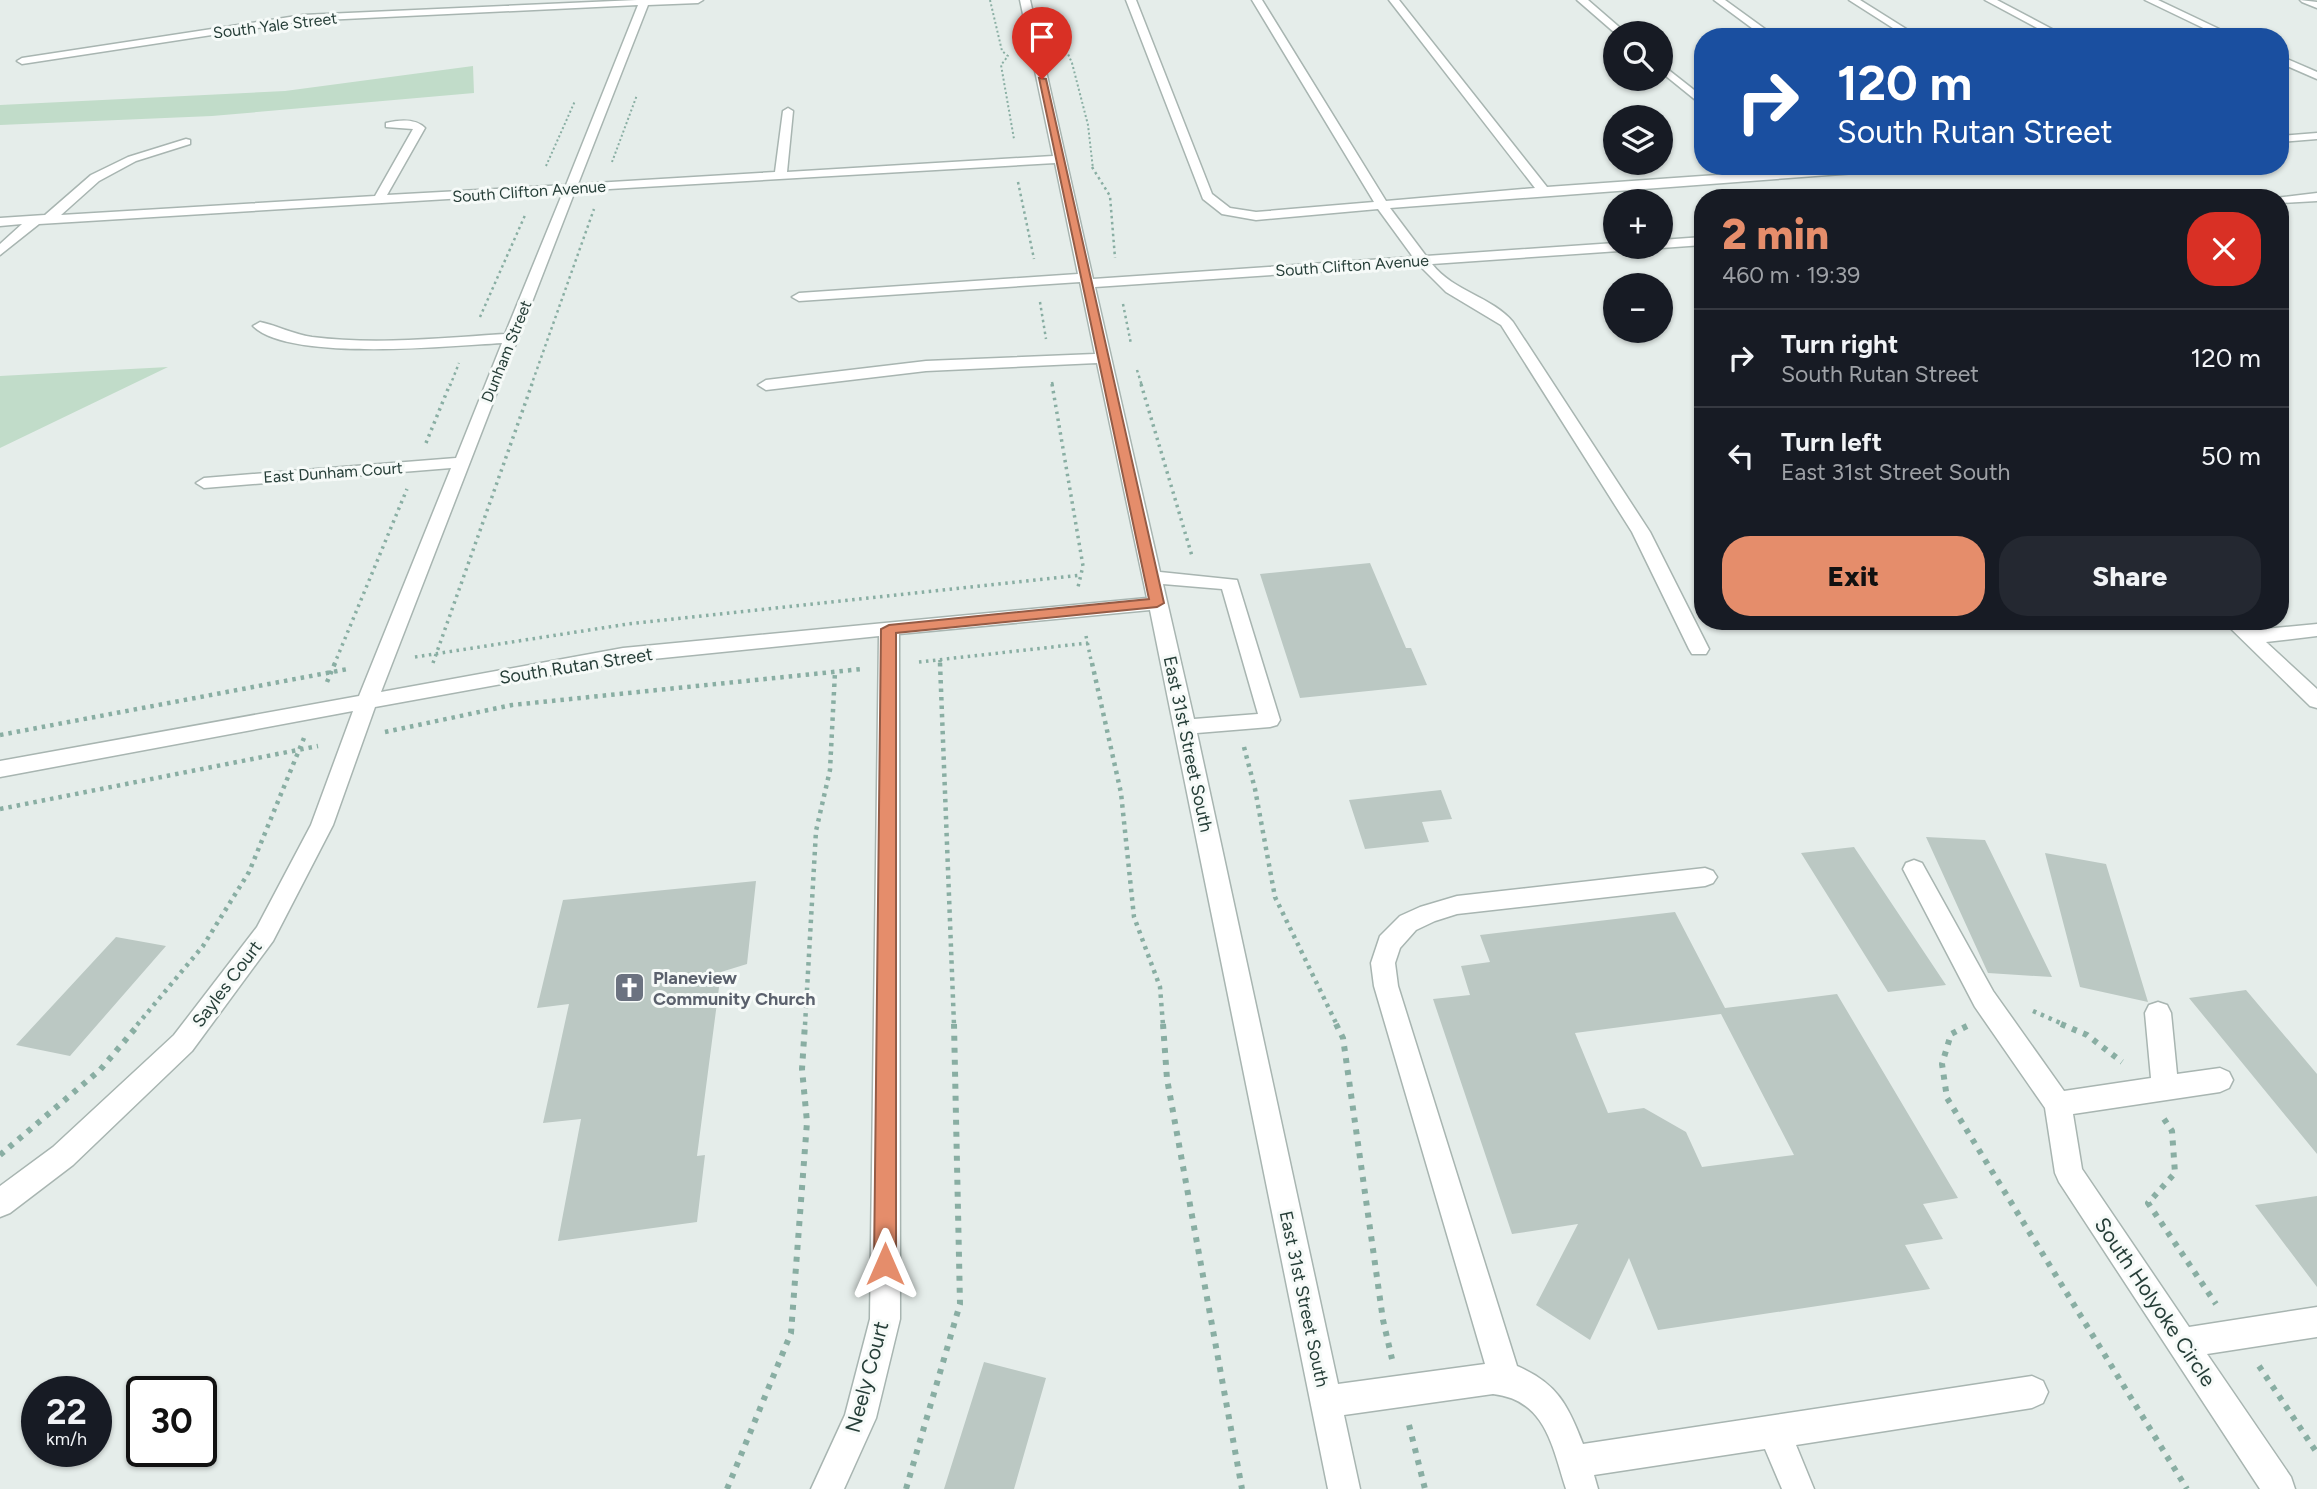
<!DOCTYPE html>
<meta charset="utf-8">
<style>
body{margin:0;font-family:Figtree,sans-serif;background:#242831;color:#f1f3f6;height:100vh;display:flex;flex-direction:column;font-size:26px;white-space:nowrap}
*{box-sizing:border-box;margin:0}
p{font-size:23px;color:#9ea1a6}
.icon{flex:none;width:38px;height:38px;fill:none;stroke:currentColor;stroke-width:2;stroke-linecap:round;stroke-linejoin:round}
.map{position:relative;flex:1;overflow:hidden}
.side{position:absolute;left:1694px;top:189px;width:595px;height:441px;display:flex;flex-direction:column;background:#171b24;border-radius:28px;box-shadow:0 2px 5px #0004}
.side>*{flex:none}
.top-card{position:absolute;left:1694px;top:28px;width:595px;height:147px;border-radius:28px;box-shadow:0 2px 5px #0004;background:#1a4fa0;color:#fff;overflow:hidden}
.controls{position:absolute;left:1603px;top:21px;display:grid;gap:14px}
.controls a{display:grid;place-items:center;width:70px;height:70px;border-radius:50%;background:#171b24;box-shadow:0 2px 5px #0004;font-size:35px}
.speed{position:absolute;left:21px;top:1376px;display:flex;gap:14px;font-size:35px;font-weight:700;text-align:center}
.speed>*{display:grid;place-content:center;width:91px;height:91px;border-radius:50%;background:#171b24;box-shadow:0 2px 5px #0004;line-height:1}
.speed small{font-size:18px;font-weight:400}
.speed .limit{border:4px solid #111;border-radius:10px;background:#fff;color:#111}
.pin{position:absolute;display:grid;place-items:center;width:60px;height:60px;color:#fff;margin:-72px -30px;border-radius:50% 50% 50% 0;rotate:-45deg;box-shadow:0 0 7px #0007}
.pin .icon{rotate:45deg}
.me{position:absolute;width:77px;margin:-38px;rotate:0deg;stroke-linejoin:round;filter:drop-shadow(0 0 5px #0008)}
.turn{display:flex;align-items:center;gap:24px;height:147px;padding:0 28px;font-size:32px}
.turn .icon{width:91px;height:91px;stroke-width:2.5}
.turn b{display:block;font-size:49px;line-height:60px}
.round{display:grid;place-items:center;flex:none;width:74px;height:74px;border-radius:28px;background:#242831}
.overview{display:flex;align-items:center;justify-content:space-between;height:119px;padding:0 28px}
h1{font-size:42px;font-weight:800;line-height:52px;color:#e58d6b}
.button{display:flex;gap:14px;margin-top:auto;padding:14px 28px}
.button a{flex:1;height:80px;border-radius:28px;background:#e58d6b;color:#111;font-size:28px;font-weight:800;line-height:80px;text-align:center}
.button a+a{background:#242831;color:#f1f3f6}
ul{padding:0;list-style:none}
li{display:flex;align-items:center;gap:21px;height:98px;padding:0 28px;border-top:2px solid #363941}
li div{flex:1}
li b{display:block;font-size:26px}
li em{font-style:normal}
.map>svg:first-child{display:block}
.green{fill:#c1dcc9}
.building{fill:#bbc8c3;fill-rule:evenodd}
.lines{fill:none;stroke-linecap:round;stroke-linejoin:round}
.minor-casing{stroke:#a8b5b1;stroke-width:3}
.path-far4{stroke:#89aea3;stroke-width:2;stroke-dasharray:2 2.5;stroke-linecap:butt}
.path-far3{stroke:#89aea3;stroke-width:2.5;stroke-dasharray:2.5 3.5;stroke-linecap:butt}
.path-far2{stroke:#89aea3;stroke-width:3.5;stroke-dasharray:2.5 4.5;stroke-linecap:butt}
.path-far1{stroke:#89aea3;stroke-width:4.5;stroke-dasharray:3.5 5;stroke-linecap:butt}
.path{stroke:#89aea3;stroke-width:6;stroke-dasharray:5 7;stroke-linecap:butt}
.minor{fill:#fff;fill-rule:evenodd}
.route{fill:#e58d6b;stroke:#955c46;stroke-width:2}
.labels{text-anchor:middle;stroke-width:6;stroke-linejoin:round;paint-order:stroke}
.far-street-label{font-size:16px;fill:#263e38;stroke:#f6faf8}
.street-label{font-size:18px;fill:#263e38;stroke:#f6faf8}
.worship-label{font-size:18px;font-weight:bold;fill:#5b616d;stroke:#f6faf8;text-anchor:start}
.near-street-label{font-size:21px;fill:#263e38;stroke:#f6faf8}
</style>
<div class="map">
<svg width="2317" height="1489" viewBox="0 0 2317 1489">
<rect width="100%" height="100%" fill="#e5edea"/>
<!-- green -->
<path class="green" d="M473,66l1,27 -262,23 -212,9v-20l285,-14z
M168,367l-168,81v-72z"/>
<!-- building -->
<path class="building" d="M1370,563l36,85h5l16,37 -127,13 -40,-124z
M1441,790l11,29 -30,3 7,20 -64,7 -16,-49z
M1926,837l59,3 67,137 -64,-4z
M1854,847l92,138 -58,7 -87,-139z
M2045,853l61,11 42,138 -68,-15z
M756,881l-9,83 -26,8 -24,184 8,-1 -8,67 -139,19 23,-122 -38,4 26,-119 -32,4 26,-108z
M1675,912l50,96 112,-14 121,204 -35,6 20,35 -38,6 25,44 -272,41 -29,-72 -39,82 -54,-35 42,-81 -66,10 -79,-235 37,-4 -9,-29 29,-4 -10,-27zM1721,1014l73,141 -92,12 -16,-35 -42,-24 -36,5 -33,-80z
M116,937l50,9 -96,110 -54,-11z
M2246,990l71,84v80l-128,-156z
M2317,1196v91l-62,-82z
M984,1362l62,16 -32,111h-70z"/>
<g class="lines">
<defs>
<path id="minor" d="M637,0h66l-5,3 -50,2 -70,179 197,-12 8,-61 5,-3 5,3 -6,61 266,-16 -33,-156h10l63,279 320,-22 -35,-48 -122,11 -34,-6 -19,-15 -77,-199h10l76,194 18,14 26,4 118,-10 -122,-202h10l124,201 149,-13 -146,-188h10l148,187 295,-21h60l-6,4 -506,38 36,48 189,-13v4h11l-7,4 -187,13c22,28 59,32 81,58l137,210 59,117 -3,5h-14l-3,-5 -57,-117 -131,-207 -55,-33 -27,-27 -324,22 65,285 77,8 43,140 -3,5 -7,2 -73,6 141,651 147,-20 -111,-378 -3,-23 9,-27 20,-20 20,-9 37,-11 248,-28 8,3 4,6 -4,6 -8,3 -248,28 -22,7 -19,9 -16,18 -5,15 3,23 119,380c40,17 51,39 66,78l449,-68 11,5 5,11 -5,11 -11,5 -236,37 18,44h-32l-17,-40 -171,26 4,14h-32c-14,-43 -20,-89 -73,-95l-149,21 16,74h-32l-178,-879 -251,24 1,685 -24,99 -32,71h-33l34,-74 25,-96 9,-683 -256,26 -248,45 -42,118 -60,116 -81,110 -119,114 -63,48 -10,4v-31l53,-39 121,-112 83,-108 54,-102 42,-114 -353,66v-16l359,-65 92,-228 -247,20 -8,-5 8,-5 252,-20 46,-115c-51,3 -213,19 -249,-17l7,-4c18,4 33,12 52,15 63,8 130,1 193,-3l58,-142 -524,32 -39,31v-11l22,-20 -22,2v-8l45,-3 46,-40 37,-18 58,-18 4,1v4l-54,17 -37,20 -38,34 314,-19 38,-67 -27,-2v-4c13,-3 29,-5 39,5l-38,67 179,-10 72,-180 -335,16 -281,43 -5,-3 5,-3 281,-43zM1055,163l23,111 -279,19 -7,4 7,4 281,-19 15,72 -169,7 -160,19 -8,5 8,5 160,-19 171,-8 50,235 -524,50 -242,44 194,-501zM1163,584l59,5 36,125 -64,5z
M1577,0h11l38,33h-11z
M1714,0h11l51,37h-12z
M1849,0h11l59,37h-12z
M1985,0h12l70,37h-13z
M2145,0h13l78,37h-14z
M2300,0l17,2v6l-15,-6z
M2280,56l37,16v7l-37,-16z
M1661,64l42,33v9l-42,-34z
M2317,133v6l-37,3v-6z
M2317,193v8l-37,2v-5h-5z
M1703,237v8l-42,3 -5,-1h5v-7z
M2223,621h21l9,9 64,-6v12l-51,6 51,47v19l-7,-2z
M1914,860l8,3 71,128 71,100 87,-13 -6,-65 4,-8 9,-3 9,3 4,8 6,61 43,-6 9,4 4,8 -4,8 -9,4 -147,22 9,55 107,158 128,-20v30l-110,17 84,123 4,12h-35l-201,-307 -4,-9 -10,-65 -70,-101 -72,-138 3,-6z"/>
</defs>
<!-- minor casing -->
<use href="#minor" class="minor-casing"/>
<!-- path-far4 -->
<path class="path-far4" d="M990,0l12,51 6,5 -7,9 13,74
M1061,38l11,25 16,62 5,44
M612,162l25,-67
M546,166l29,-65"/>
<!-- path-far3 -->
<path class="path-far3" d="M1092,167l18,29 5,62
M1018,182l16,77
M1040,302l6,37
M1123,304l8,40
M480,317l46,-104
M1137,370l5,16
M1052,382l1,4
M450,386l9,-23
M531,386l63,-177"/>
<!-- path-far2 -->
<path class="path-far2" d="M1052,384l31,182 -5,21
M1141,384l51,172
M426,443l24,-59
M1086,636l6,29
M415,657l213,-33 453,-49
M940,660v5
M919,662l169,-19
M433,663l99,-279
M334,665l73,-176"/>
<!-- path-far1 -->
<path class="path-far1" d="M940,663l14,362
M1092,663l29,130 13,124 26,70 3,38
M327,682l8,-19
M385,732l127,-27 350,-36
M0,735l348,-66
M1244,747l11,42 20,108 62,128
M0,809l318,-63
M2033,1011l32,14
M137,1025l66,-79 46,-74 55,-134
M805,1025l11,-194 14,-61 5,-98"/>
<!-- path -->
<path class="path" d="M1163,1024l4,55 75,410
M1336,1024l7,14 40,282 9,39
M2061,1024l26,11 35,27
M1967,1026l-16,8 -9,30 5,34 240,391
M2164,1119l8,12 3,42 -27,30 68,101
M0,1155l100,-85 39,-46
M2259,1366l58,87
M1409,1425l16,64
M727,1489l64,-156 16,-211 -5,-53 3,-45
M906,1489l54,-185 -6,-280"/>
<!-- minor -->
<use href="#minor" class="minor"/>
</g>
<!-- route -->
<path class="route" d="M1039,78l7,1 118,524 -7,4 -261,26v631l-3,8 -8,3 -8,-3 -3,-8 7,-635 8,-4 260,-26z"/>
<!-- icons -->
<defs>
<symbol id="church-square" viewBox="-11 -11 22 22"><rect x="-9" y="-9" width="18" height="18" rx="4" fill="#6b7280" stroke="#f6faf8"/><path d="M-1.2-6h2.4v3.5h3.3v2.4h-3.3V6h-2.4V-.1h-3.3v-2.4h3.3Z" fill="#fff"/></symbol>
</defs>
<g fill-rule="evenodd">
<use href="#church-square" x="612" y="970" width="35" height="35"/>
</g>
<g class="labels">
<!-- far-street labels -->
<g class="far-street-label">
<text transform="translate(275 25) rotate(-7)" y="6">South Yale Street</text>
<text transform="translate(529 191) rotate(-4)" y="6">South Clifton Avenue</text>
<text transform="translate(1352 265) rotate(-4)" y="6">South Clifton Avenue</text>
<text transform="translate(506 351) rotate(-68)" y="6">Dunham Street</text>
<text transform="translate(333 472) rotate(-4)" y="6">East Dunham Court</text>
</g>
<!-- street labels -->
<g class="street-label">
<text transform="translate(576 666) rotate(-9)" y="6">South Rutan Street</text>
<text transform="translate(1188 744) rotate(78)" y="6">East 31st Street South</text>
<text transform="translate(227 984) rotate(-53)" y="6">Sayles Court</text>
<text transform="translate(1304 1299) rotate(78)" y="6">East 31st Street South</text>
</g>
<!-- worship labels -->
<g class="worship-label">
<text x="653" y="984">Planeview<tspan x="653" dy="21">Community Church</tspan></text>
</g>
<!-- near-street labels -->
<g class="near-street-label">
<text transform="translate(2155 1302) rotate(56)" y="7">South Holyoke Circle</text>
<text transform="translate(867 1377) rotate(-75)" y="7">Neely Court</text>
</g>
</g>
</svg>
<div class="controls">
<a><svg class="icon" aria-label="search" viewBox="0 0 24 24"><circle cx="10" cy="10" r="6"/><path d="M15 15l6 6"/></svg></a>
<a><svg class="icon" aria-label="layers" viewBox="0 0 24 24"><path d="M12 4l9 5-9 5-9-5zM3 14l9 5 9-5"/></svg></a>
<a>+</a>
<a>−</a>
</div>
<div class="speed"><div>22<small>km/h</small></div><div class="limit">30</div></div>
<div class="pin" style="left:1042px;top:79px;background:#d93025"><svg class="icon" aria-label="arrive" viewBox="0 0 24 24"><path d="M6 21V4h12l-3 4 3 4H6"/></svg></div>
<svg class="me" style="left:885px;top:1264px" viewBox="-20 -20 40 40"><path d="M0-17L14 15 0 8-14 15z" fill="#e58d6b" stroke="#fff" stroke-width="4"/></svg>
<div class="top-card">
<div class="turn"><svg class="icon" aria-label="right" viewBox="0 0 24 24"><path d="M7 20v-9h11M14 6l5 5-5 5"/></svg><div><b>120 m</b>South Rutan Street</div></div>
</div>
<section class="side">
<div class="overview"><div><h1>2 min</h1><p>460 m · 19:39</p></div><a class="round" style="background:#d93025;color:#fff"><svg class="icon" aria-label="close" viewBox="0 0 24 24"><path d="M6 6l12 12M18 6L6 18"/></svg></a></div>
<ul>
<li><svg class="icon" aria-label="right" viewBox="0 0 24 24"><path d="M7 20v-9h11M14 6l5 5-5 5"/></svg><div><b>Turn right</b><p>South Rutan Street</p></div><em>120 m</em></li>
<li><svg class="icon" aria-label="left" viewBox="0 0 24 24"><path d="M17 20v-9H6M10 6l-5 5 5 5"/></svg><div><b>Turn left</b><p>East 31st Street South</p></div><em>50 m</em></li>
</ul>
<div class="button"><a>Exit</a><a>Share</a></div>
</section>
</div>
